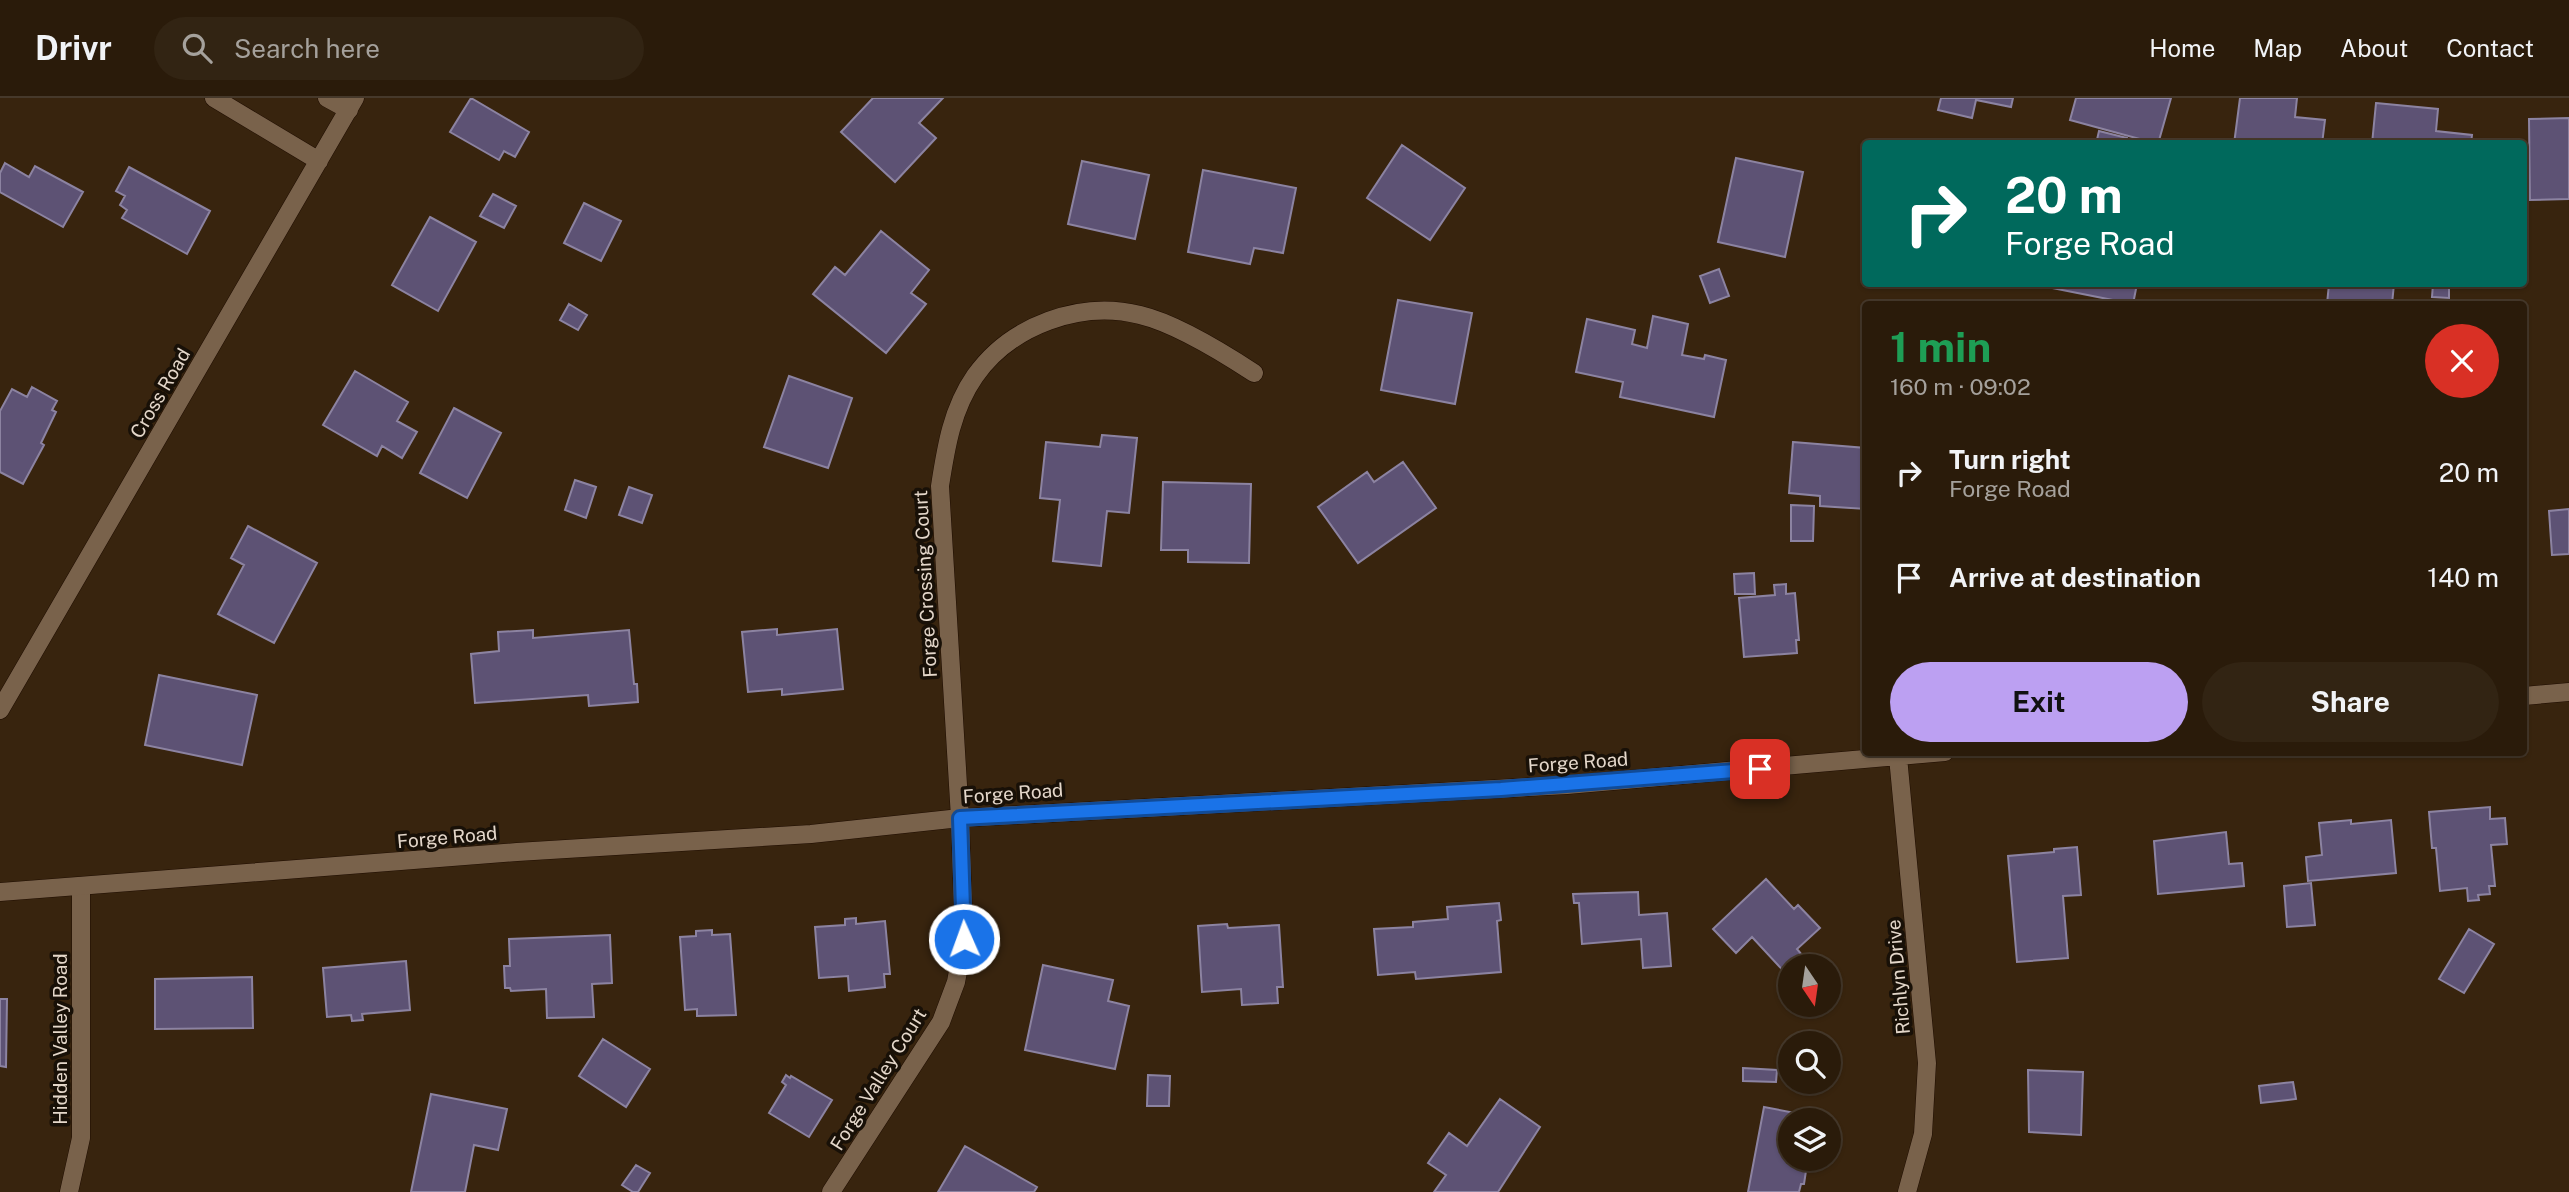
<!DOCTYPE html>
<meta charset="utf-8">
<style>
body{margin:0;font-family:"Public Sans",sans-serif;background:#322413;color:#f1f3f6;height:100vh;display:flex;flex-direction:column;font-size:26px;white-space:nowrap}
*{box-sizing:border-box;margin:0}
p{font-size:23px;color:#a5a19c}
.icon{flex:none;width:38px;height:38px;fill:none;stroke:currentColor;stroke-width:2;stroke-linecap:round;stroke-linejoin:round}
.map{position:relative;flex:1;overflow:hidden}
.panel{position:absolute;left:1862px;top:203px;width:665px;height:455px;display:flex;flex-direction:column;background:#2a1b0a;border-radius:7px;box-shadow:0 2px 5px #0004,0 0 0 2px #46392b}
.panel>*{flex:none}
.top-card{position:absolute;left:1862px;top:42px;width:665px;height:147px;border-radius:7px;box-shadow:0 2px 5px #0004,0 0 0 2px #46392b;background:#00695c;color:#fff;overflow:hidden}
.needle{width:46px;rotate:167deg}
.controls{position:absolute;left:1778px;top:856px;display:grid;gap:14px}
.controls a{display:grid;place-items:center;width:63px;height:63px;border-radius:50%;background:#2a1b0a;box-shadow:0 2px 5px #0004,0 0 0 2px #46392b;font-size:35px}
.pin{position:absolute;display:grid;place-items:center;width:60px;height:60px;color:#fff;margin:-30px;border-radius:14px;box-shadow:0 4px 10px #0006}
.me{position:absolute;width:77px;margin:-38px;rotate:358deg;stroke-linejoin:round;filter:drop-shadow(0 0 5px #0008)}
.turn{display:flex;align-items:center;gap:24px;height:147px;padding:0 28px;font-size:32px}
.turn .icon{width:91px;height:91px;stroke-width:2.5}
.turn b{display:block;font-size:49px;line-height:60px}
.round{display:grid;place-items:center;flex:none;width:74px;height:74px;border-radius:37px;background:#322413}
.overview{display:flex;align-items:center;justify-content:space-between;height:119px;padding:0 28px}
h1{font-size:42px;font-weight:700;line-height:52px;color:#1e9e55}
.primary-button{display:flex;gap:14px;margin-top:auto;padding:14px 28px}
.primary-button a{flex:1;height:80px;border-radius:42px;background:#bca0f2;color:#111;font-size:28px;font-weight:700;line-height:80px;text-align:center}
.primary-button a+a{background:#322413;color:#f1f3f6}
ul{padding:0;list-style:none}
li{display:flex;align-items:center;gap:21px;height:105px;padding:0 28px}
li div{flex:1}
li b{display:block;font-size:26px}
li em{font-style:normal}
header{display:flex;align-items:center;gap:42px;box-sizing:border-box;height:98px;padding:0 35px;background:#2a1b0a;border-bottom:2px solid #46392b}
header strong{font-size:33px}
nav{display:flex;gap:38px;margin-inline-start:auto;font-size:24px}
.search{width:490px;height:63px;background:#322413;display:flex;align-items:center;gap:18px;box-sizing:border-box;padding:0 24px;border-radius:38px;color:#a5a19c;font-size:26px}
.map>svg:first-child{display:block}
.building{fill:#5d5274;stroke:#8c83a1;stroke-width:2}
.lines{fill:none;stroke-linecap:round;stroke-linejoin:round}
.lane-casing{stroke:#1f0d00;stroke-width:19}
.street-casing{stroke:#1f0d00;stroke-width:19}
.lane{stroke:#79624b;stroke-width:18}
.street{stroke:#79624b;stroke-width:18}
.route-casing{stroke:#114b97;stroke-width:18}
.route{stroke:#1a73e8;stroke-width:12}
.labels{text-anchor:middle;stroke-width:7;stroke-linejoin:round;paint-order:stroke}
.street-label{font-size:19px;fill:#e4d7ca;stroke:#181007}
</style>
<header>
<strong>Drivr</strong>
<div class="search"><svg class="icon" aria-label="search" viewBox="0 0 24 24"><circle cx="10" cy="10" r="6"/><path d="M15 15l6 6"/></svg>Search here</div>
<nav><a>Home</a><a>Map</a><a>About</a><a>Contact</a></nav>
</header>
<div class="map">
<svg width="2569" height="1094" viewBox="0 0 2569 1094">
<rect width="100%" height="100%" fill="#38240e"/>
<!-- building -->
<path class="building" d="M471,0l58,34 -14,25 -11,-6 -5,9 -49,-28z
M873,0h70l-24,25 17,15 -41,44 -54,-50z
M1941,0h72l-2,9 -35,-7 -4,18 -34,-8z
M2076,0h95l-13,46 -88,-24z
M2240,0h57l-2,19 30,3 -3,24h-88z
M2376,5l62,6 -2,22 36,4 -1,9h-99z
M2569,20v81l-39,1 -1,-81z
M2099,33l28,7 -1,6h-30z
M1402,47l63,43 -35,52 -63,-42z
M1736,60l67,14 -18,85 -67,-15z
M1082,63l67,14 -14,64 -67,-15z
M5,65l24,14 6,-11 48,26 -20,35 -63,-35v-19z
M129,69l81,44 -23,43 -65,-36 5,-8 -7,-5 5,-9 -9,-5z
M1203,72l93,18 -13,65 -29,-5 -4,16 -62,-12z
M493,96l23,12 -12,22 -24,-12z
M584,105l37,18 -20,40 -37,-18z
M430,119l46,25 -38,69 -46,-26z
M881,133l48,39 -18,23 15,11 -40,49 -73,-59 22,-27 10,8z
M1719,171l10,27 -19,7 -10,-27z
M2032,186h105l-4,20z
M2329,186h65l-2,20h-65z
M2433,186l16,2v12l-17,-1z
M1398,202l74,13 -17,91 -74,-14z
M569,206l18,11 -9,15 -18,-10z
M1653,218l35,8 -6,31 22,4 1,-4 21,5 -12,57 -94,-20 3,-15 -47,-10 11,-53 48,11 -3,14 15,4z
M355,273l53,31 -11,19 20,11 -15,26 -20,-12 -5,10 -54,-31z
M789,278l63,22 -24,70 -64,-21z
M32,289l25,14 -5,9 4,2 -15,31 3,2 -21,39 -23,-12v-61l12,-22 15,8z
M454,310l47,25 -34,65 -47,-25z
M1102,337l35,3 -8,75 -22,-2 -6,55 -48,-5 7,-61 -20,-2 6,-56 54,5z
M1793,344l73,6v61l-46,-3v-10l-31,-3z
M1403,364l33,46 -78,55 -40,-56 49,-35 7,10z
M575,382l21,7 -10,31 -21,-8z
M1163,384l88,2 -2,79 -61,-1v-12h-27z
M629,389l23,8 -10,28 -23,-8z
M1791,407l23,1 -1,35h-22z
M2569,411v45l-17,1 -3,-44z
M248,428l69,37 -43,80 -56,-29 26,-49 -13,-7z
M1754,475l1,21h-20l-1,-20z
M1786,486v10l9,-1 4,47h-3l1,13 -53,4 -5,-59 36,-3 -1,-10z
M777,531v6l60,-6 6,60 -61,6v-6l-34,3 -6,-60z
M533,532v8l96,-8 5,54h3l1,18 -49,4 -1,-11 -113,8 -4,-49 28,-3 -1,-19z
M159,577l98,20 -15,70 -97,-20z
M2490,709v12l15,-1 2,26 -16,1 4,41h-6l1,8 -12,1 1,5 -11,1 -1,-13 -27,3 -4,-43h-4l-3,-36z
M2351,722v4l40,-4 5,53 -88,8 -2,-24 16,-2 -3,-32z
M2226,734l3,32 13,-1 2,23 -86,8 -4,-53z
M2077,749l4,48 -18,1 5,62 -51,4 -9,-106 46,-4v-3z
M1766,781l28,30 4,-4 22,23 -23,21 10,12 -6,5h-11l-1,11 -37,-40 -16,16 -23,-24z
M2311,785l4,42 -28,2 -3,-41z
M1638,794l1,23 28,-2 4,53 -28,2 -2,-29 -59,5 -3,-41h-5l-1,-9z
M1499,805l2,17 -4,1 4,51 -85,7 -1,-7 -37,3 -4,-46 39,-2v-5l35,-3 -1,-12z
M856,820v6l29,-3 5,53h-6l1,13 -36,4 -1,-15 -29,2 -4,-51 30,-2v-6z
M1227,826l1,4 51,-3 4,62h-6l1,16 -36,2 -1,-16 -39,3 -4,-66z
M2469,831l25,15 -30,49 -25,-14z
M712,832v5l18,-1 6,81 -39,1v-7l-12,1 -5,-73 16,-1v-5z
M610,837l2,48 -20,1 2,33 -47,1 -1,-29 -35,2 -1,-3h-5l-1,-22h6l-1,-27z
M406,863l4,49 -48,4 1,6 -11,1 -1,-6 -24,2 -4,-49z
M1043,867l70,15 -5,21 21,5 -14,63 -90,-19z
M252,879l1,51 -98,1v-50z
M0,901h7l-1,68 -6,-1z
M603,941l47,30 -24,38 -47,-31z
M1743,970l34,2 -1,12 -33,-1z
M2028,972l55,2 -2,63 -52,-3z
M786,977l4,3 1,-2 41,24 -23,37 -40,-24 17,-28 -4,-3z
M1148,977l22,1 -1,30h-22z
M2293,984l3,17 -35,4 -2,-17z
M431,996l76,15 -9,41 -24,-5 -9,47h-54z
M1500,1001l40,28 -42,65h-64l12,-17 -18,-12 21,-30 18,13z
M1764,1009l52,10v3h-26v38h18l-4,26h-3l-2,8h-51z
M965,1048l72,41 -3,5h-96z
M636,1067l14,8 -12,19h-5l-11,-7z"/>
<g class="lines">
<defs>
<path id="lane" d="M69,1094l12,-54v-252"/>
<path id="street" d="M214,0l105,63
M327,0l22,12
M2524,598l45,-4
M0,612l355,-612
M1898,659l29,306 -4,71 -16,58
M0,794l517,-40 294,-18 149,-16 607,-33 378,-33
M831,1094l110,-170 15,-40 8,-43 -4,-121 -20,-332c6,-39 12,-77 35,-110 36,-51 106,-76 165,-61 34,8 85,39 114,58"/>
</defs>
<!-- lane casing -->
<use href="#lane" class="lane-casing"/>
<!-- street casing -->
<use href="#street" class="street-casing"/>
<!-- lane -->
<use href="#lane" class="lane"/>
<!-- street -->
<use href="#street" class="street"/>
</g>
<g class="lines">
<defs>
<path id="route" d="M964,841l-4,-121 541,-29 259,-20"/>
</defs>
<!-- route casing -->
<use href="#route" class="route-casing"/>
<!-- route -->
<use href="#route" class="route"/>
</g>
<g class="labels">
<!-- street labels -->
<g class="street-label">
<text transform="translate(160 295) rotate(-60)" y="7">Cross Road</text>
<text transform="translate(925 486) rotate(-93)" y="7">Forge Crossing Court</text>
<text transform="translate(1578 664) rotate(-4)" y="7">Forge Road</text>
<text transform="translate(1013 695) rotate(-4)" y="7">Forge Road</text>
<text transform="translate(447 739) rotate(-5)" y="7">Forge Road</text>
<text transform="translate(1898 879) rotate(-95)" y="7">Richlyn Drive</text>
<text transform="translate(60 941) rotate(-90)" y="7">Hidden Valley Road</text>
<text transform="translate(878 981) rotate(-58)" y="7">Forge Valley Court</text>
</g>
</g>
</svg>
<div class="controls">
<a><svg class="needle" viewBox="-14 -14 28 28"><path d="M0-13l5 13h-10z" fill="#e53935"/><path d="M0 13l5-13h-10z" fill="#a5a19c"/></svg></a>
<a><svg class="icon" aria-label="search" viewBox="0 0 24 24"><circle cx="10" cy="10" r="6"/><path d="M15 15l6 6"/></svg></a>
<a><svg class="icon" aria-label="layers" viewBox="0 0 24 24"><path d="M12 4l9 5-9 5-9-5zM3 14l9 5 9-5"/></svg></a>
</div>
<div class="pin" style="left:1760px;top:671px;background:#d93025"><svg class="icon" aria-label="arrive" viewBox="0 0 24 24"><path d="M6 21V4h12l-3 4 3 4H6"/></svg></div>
<svg class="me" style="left:964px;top:841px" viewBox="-20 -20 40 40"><circle r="17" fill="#1a73e8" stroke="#fff" stroke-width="3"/><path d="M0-11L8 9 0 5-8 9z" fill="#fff"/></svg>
<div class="top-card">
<div class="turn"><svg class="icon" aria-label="right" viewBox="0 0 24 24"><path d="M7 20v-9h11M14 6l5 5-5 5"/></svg><div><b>20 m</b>Forge Road</div></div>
</div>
<section class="panel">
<div class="overview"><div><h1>1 min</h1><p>160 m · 09:02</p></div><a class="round" style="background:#d93025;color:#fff"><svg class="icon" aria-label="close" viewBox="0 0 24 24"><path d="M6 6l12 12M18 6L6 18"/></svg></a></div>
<ul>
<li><svg class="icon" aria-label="right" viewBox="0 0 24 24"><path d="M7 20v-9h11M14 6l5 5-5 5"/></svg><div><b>Turn right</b><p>Forge Road</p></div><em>20 m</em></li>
<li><svg class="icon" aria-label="arrive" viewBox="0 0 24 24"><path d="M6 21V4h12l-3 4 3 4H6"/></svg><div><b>Arrive at destination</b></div><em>140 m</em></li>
</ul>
<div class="primary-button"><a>Exit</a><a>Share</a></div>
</section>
</div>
